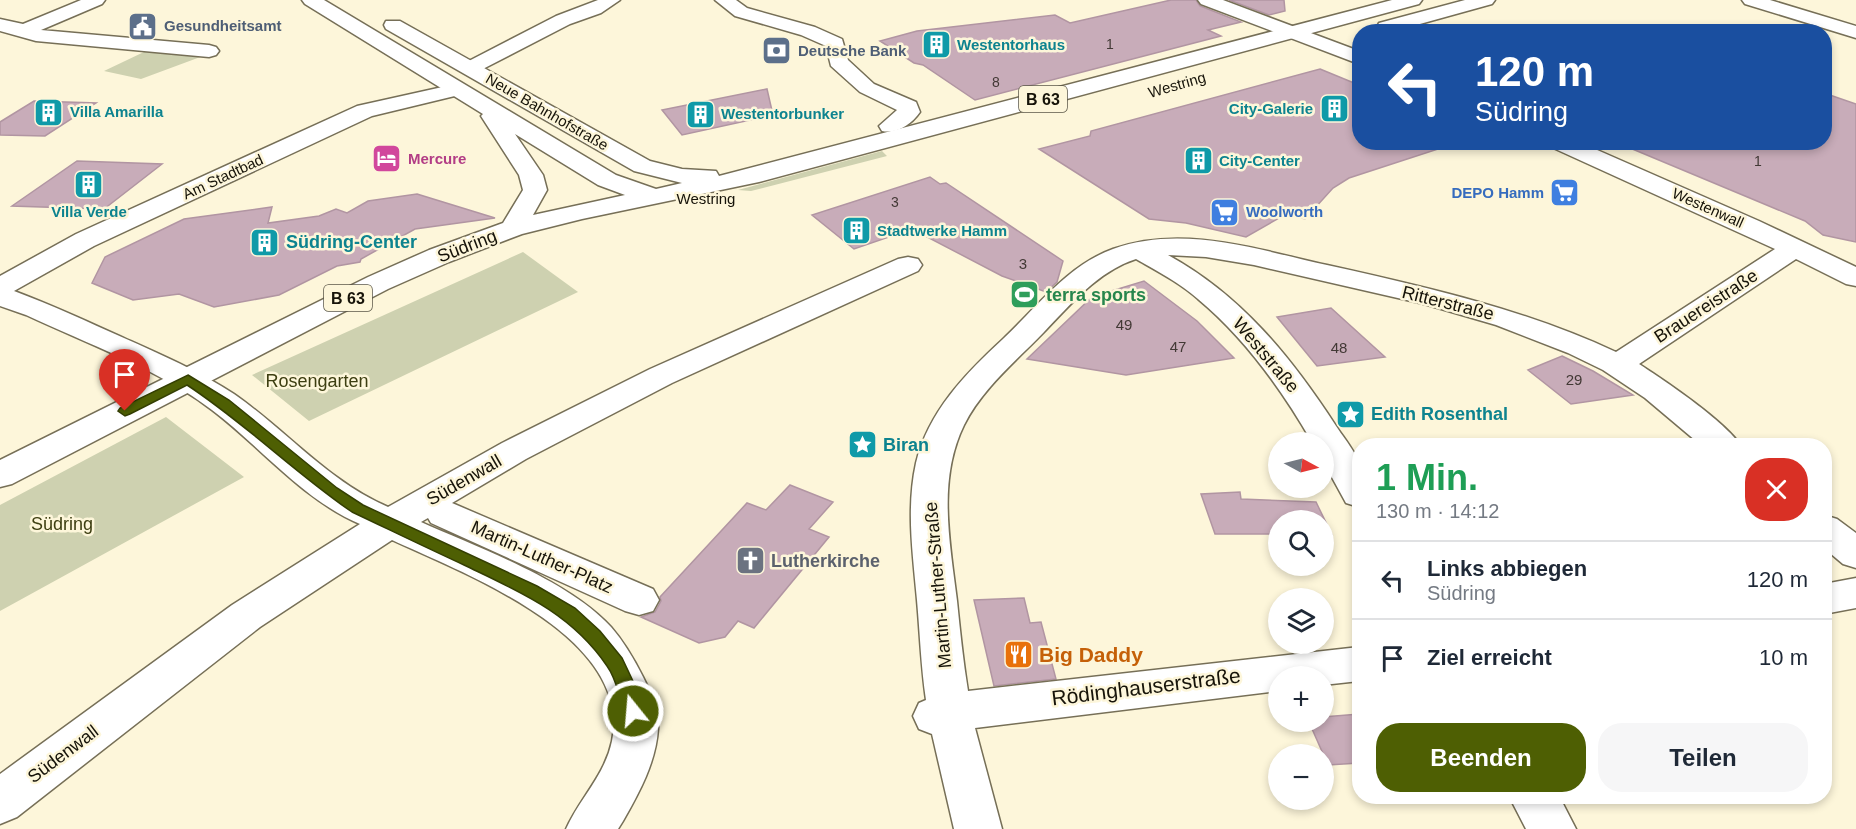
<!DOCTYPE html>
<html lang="de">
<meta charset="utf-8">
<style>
body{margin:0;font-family:Arial,sans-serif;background:#f6f6f7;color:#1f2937;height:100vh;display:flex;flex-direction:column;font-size:22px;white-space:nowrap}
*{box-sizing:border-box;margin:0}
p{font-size:20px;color:#747a83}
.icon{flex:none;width:33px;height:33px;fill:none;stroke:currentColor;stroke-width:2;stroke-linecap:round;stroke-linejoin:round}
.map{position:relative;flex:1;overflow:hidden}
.side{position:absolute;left:1352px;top:438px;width:480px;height:366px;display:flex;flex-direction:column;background:#fff;border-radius:24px;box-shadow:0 3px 9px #0003}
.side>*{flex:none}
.top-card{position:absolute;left:1352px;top:24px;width:480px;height:126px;border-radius:24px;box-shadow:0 3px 9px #0003;background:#1a4fa0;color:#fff;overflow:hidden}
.needle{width:39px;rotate:97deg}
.buttons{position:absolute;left:1268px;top:432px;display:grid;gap:12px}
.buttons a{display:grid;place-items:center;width:66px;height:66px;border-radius:50%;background:#fff;box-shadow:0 3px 9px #0003;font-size:30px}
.pin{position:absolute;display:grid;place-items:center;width:51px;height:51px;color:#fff;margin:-62px -26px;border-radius:50% 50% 50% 0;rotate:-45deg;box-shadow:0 0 6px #0007}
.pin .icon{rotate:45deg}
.me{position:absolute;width:66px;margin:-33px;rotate:343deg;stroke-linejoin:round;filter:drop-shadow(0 0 4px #0008)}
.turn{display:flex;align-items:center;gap:21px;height:126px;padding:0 24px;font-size:27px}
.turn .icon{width:78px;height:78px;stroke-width:2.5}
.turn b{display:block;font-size:42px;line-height:51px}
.round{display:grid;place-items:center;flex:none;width:63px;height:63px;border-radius:24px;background:#f6f6f7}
.summary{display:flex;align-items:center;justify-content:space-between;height:102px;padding:0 24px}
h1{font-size:36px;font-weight:600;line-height:45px;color:#1e9e55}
.action{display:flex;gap:12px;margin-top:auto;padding:12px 24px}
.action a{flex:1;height:69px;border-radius:24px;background:#4e5f03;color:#fff;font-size:24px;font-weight:600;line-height:69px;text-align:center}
.action a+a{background:#f6f6f7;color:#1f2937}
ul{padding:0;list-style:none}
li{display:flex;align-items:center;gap:18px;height:78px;padding:0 24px;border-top:2px solid #e0e1e3}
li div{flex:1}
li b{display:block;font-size:22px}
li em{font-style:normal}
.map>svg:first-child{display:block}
.green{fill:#ced1b0}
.building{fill:#c8acb9;stroke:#b195a2;stroke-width:1.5}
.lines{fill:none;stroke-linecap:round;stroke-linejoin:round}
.minor-casing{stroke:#766f57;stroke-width:3}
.major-casing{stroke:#766f57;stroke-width:3}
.minor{fill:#fff;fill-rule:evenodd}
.major{fill:#fff;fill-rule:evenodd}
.route{fill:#4e5f03;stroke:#333e02;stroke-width:1.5}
.labels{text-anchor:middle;stroke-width:5;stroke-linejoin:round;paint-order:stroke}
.far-number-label{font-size:14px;fill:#423935}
.far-service-label{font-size:15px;font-weight:bold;fill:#4e5e75;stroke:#fdf6da;text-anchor:start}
.far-culture-label{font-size:15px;font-weight:bold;fill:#0d838f;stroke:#fdf6da;text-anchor:start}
.far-street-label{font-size:15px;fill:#161309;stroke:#fdf6da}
.far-hotel-label{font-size:15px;font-weight:bold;fill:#b23c85;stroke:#fdf6da;text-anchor:start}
.far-shop-label{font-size:15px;font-weight:bold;fill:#366cbe;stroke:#fdf6da;text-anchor:end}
.number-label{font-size:15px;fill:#423935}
.shield{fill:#fdf6da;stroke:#5b5748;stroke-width:1.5}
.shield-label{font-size:16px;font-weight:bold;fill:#161309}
.culture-label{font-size:18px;font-weight:bold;fill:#0d838f;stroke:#fdf6da;text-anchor:start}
.street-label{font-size:18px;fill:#161309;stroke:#fdf6da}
.leisure-label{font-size:18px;font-weight:bold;fill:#27864d;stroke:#fdf6da;text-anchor:start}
.park-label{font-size:18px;fill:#3d3e11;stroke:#fdf6da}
.worship-label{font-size:18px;font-weight:bold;fill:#5b616d;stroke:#fdf6da;text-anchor:start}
.near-food-label{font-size:21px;font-weight:bold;fill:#c56008;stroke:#fdf6da;text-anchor:start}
.near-street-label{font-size:21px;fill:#161309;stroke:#fdf6da}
</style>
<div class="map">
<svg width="1856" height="829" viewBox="0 0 1856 829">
<rect width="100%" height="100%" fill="#fdf6da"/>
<!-- green -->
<path class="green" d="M146,51l57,5 -62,23 -37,-8z
M882,151l5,5 -136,35 -13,-1z
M523,252l55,40 -269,129 -57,-46z
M166,417l78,60 -244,134v-106z"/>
<!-- building -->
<path class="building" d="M1171,0h25l4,6 41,16 -33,8 13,6 -246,64 -52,-35 -9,-2 -34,-22 37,-10 138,-16 15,8z
M1229,0h55l1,11 -16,4z
M1320,69l39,16v57h78l1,7 -89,29 -16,10 -28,31 -19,-5 -40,23 -60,-14 -37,-4 -110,-70 51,-13 1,-5z
M767,89l6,26 -91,20 -20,-25z
M1824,93l32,11v138l-33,-7 -18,-14 -187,-78 206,-1z
M34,101l62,2 -51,33 -45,-1v-13z
M77,161l85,3 -58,45 -92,-3z
M930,177l10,7 6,-1 117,78 -6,21 -11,10 -44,-16 -90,-47 -58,20 -42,-34z
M417,194l78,24 -80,11 -54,30 -1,3 -23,4 -58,29 -65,12 -35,-13 -46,6 -41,-17 13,-26 79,-38 88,-12 -4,16 51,-7 17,-7 11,4 21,-12z
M1144,281l53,40 37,37 -108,17 -99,-16 65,-62z
M1331,308l54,49 -68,9 -40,-49z
M1562,356l31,15 40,24 -62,9 -43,-34z
M790,485l43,17 -24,27 20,8 -75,91 -16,-7 -13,16 -26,6 -58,-26 14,-5 6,-11 -1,-4 87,-94 19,7z
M1240,492l1,7 75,3 16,33h-9v-15h-45v14h-63l-14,-40z
M1024,598l6,25 11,-1 15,57 -62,7 -20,-86z
M1359,714v49l-31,2 -19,-43h14v-5z"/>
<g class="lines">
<defs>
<path id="minor" d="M81,0h24l-3,4 -61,26 168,15 7,2 3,4 -3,4 -7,2 -173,-16 -36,-10v-12l23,5z
M598,0h22l-19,13 -31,11 -93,48h-14l-3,-4 3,-4 93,-48z
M715,0h21l11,8 68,19 27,12 6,21 26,24 42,18 4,10c-8,12 -23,22 -38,19l-3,-5 18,-16 -37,-18 -29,-26 -5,-20 -25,-11 -66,-19z
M1198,0h25l136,51v13l-158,-60z
M456,84l7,2 4,4 -4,4 -91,22 -278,130 -80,45c38,14 74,31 110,47 38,17 75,33 110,56 52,36 95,88 154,113l114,-64 148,-74 248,-110 10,-2 10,2 4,6 -4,6 -246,112 -146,76 -74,44 201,86 6,11 -6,11 -14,4 -14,-4 -194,-88 -3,-5 -7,4c58,26 147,58 190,105 13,15 23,32 32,50 8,16 16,33 15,52 -2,33 -19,64 -35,92l-5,8h-52c14,-31 39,-54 46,-88 21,-105 -147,-167 -220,-201l-132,87 -243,190 -17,7v-50l232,-169 128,-81c-57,-24 -99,-77 -148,-114 -52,-40 -126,-67 -186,-95l-26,-9v-30l76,-42 281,-128z
M1548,142h31l180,79 97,46v19l-10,-2 -50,-25 -157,105c25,16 87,58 102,82h-39l-57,-48 -42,-28 -35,-17 -72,-28 -72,-21 -170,-39 -48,-8 -38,-2c73,40 123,102 168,171 7,11 21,27 23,39 2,13 0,28 0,42l-13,-4 -23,-42v-19h-11c-30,-52 -67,-104 -114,-143 -18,-16 -41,-28 -62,-40 -38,12 -66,46 -92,73 -28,29 -62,57 -80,93 -27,55 -14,118 -7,176 3,30 6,60 11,90l391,-44v34l-36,4v-9h-45v15l-303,37 27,101h-48l-22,-95 -13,-5 -6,-13 6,-13 7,-3c-5,-33 -6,-67 -9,-100 -4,-45 -11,-92 -1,-137 12,-51 50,-90 87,-124 34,-32 65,-74 110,-90 70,-25 145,1 214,16 99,22 197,44 289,87l159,-103 -224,-102z
M1824,515l13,4 19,14v35l-13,-4 -19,-16z
M1856,578v30l-32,6v-30z
M1509,796h50l17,33h-50z"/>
<path id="major" d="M302,0h22l292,175 40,14 26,-6 -48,-12 -248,-142 -2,-4 2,-4h14l250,140 32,8 34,2 3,5 673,-176h30l-3,4 -660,178 -177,37 -60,15 -73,28 -61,27 -376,195 -12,3v-27l368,-183 61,-27 74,-27 20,-33 -4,-15 -38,-59 2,-2 -178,-110zM515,134l83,51 27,10 -92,20 14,-25 -4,-15z
M1465,0h30l-3,4 -101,28 -12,-1 -2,-4 2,-4z
M1742,0h28l86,26v12l-111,-34z"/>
</defs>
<!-- minor casing -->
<use href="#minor" class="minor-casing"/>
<!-- major casing -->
<use href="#major" class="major-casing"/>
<!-- minor -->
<use href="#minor" class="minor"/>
<!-- major -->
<use href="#major" class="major"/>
</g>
<!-- route -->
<path class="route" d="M188,375l41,25 108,88 26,17 174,81 38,22 25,23 22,27 18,38 2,15 -2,5 -7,3 -6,-3c-8,-16 -9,-35 -20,-50 -36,-53 -87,-74 -143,-101 -37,-17 -74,-35 -112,-53 -57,-39 -107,-89 -165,-127l-57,29 -5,2 -7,-5 2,-3z"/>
<!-- icons -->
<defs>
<symbol id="civic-square" viewBox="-11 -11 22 22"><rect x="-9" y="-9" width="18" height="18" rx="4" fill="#5c6f8a" stroke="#fdf6da"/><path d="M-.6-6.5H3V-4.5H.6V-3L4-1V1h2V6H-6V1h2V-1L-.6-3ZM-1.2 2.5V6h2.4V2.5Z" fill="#fff"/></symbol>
<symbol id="building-square" viewBox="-11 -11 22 22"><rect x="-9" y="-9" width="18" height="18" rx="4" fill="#0f9aa8" stroke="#fdf6da"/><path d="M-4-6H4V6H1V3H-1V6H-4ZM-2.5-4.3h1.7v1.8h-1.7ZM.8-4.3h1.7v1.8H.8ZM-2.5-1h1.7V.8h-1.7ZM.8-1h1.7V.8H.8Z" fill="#fff"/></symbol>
<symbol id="bank-square" viewBox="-11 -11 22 22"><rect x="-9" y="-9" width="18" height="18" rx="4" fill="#5c6f8a" stroke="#fdf6da"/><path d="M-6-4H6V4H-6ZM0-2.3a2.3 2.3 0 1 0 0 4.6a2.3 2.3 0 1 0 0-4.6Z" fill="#fff"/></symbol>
<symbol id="hotel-square" viewBox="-11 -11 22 22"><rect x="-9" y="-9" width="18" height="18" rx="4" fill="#d1479c" stroke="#fdf6da"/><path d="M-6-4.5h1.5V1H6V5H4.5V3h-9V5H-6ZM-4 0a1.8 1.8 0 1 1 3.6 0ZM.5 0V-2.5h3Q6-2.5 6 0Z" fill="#fff"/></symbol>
<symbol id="supermarket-square" viewBox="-11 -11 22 22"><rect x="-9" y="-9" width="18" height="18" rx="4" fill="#3f7fe0" stroke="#fdf6da"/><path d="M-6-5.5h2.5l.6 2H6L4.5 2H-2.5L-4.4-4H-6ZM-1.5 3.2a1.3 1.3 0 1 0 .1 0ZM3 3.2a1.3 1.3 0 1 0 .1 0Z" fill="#fff"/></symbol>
<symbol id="stadium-square" viewBox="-11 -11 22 22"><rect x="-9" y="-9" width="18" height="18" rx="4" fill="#2e9e5b" stroke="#fdf6da"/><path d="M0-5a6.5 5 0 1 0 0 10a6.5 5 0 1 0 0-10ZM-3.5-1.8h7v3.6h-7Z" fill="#fff"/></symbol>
<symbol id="sight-square" viewBox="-11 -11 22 22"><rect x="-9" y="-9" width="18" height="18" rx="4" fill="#0f9aa8" stroke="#fdf6da"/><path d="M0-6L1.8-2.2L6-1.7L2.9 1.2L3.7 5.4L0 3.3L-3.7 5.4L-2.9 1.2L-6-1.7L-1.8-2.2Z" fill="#fff"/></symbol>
<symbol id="church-square" viewBox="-11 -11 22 22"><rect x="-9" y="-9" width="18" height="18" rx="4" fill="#6b7280" stroke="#fdf6da"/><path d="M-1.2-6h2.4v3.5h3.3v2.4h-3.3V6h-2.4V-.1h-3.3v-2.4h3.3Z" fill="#fff"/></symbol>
<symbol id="restaurant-square" viewBox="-11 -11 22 22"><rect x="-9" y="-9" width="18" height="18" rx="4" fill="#e8710a" stroke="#fdf6da"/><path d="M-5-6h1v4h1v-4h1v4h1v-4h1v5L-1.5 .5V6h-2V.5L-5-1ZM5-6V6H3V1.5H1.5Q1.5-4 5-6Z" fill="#fff"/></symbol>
</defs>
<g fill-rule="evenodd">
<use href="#civic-square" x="126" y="10" width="33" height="33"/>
<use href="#building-square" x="920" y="28" width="33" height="33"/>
<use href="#bank-square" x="760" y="34" width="33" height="33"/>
<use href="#building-square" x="1318" y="92" width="33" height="33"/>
<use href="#building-square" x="32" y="96" width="33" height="33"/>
<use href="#building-square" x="684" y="98" width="33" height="33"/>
<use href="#hotel-square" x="370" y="142" width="33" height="33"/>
<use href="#building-square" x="1182" y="144" width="33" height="33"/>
<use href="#building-square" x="72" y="168" width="33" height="33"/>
<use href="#supermarket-square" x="1548" y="176" width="33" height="33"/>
<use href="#supermarket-square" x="1208" y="196" width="33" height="33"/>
<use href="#building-square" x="840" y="214" width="33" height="33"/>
<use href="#building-square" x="248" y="226" width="33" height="33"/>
<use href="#stadium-square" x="1008" y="278" width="33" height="33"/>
<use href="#sight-square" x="1334" y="398" width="33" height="33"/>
<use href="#sight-square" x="846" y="428" width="33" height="33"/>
<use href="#church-square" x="734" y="544" width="33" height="33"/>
<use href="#restaurant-square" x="1002" y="638" width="33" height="33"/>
</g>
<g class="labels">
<!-- far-number labels -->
<g class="far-number-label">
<text x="1110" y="49">1</text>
<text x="996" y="87">8</text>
<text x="1758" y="166">1</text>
<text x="895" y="207">3</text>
</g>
<!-- far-service labels -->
<g class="far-service-label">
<text x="164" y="31">Gesundheitsamt</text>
<text x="798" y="56">Deutsche Bank</text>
</g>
<!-- far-culture labels -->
<g class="far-culture-label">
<text x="957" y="50">Westentorhaus</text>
<text x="1313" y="114" text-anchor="end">City-Galerie</text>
<text x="70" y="117">Villa Amarilla</text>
<text x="721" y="119">Westentorbunker</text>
<text x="1219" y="166">City-Center</text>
<text x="89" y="217" text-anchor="middle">Villa Verde</text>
<text x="877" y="236">Stadtwerke Hamm</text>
</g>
<!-- far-street labels -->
<g class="far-street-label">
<text transform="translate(1177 85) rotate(-16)" y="5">Westring</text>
<text transform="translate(547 112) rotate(30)" y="5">Neue Bahnhofstraße</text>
<text transform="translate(223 177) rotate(-25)" y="5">Am Stadtbad</text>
<text x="706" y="204">Westring</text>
<text transform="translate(1708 208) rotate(24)" y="5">Westenwall</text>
</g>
<!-- far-hotel labels -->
<g class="far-hotel-label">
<text x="408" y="164">Mercure</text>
</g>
<!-- far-shop labels -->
<g class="far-shop-label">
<text x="1544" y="198">DEPO Hamm</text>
<text x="1246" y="217" text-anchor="start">Woolworth</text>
</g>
<!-- number labels -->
<g class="number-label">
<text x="1023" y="269">3</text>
<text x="1124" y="330">49</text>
<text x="1178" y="352">47</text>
<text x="1339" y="353">48</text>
<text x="1574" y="385">29</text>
</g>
<!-- shield labels -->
<g class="shield">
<rect x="1019" y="86" width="48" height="26" rx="4.5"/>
<rect x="324" y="285" width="48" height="26" rx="4.5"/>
</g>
<g class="shield-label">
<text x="1043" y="105">B 63</text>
<text x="348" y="304">B 63</text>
</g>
<!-- culture labels -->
<g class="culture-label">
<text x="286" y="248">Südring-Center</text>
<text x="1371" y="420">Edith Rosenthal</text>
<text x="883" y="451">Biran</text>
</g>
<!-- street labels -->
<g class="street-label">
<text transform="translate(467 246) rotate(-21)" y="6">Südring</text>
<text transform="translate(1448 303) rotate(14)" y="6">Ritterstraße</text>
<text transform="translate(1706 306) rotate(-33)" y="6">Brauereistraße</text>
<text transform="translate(1266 355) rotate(50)" y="6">Weststraße</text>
<text transform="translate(464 480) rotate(-30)" y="6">Südenwall</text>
<text transform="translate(542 557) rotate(24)" y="6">Martin-Luther-Platz</text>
<text transform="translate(938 585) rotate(-95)" y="6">Martin-Luther-Straße</text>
<text transform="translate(63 754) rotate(-37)" y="6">Südenwall</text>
</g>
<!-- leisure labels -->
<g class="leisure-label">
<text x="1046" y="301">terra sports</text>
</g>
<!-- park labels -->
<g class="park-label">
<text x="317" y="387">Rosengarten</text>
<text x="62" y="530">Südring</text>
</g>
<!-- worship labels -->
<g class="worship-label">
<text x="771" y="567">Lutherkirche</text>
</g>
<!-- near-food labels -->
<g class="near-food-label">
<text x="1039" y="662">Big Daddy</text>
</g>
<!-- near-street labels -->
<g class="near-street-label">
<text transform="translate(1146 687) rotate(-7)" y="7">Rödinghauserstraße</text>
</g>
</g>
</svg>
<div class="buttons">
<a><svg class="needle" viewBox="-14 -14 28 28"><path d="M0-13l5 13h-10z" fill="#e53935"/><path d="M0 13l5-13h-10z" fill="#747a83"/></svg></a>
<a><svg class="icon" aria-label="search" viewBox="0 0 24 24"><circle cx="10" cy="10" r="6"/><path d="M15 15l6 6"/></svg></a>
<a><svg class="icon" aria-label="layers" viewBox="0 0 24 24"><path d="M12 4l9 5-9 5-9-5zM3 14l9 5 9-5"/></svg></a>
<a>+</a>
<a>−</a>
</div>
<div class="pin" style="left:125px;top:411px;background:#d93025"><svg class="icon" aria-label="arrive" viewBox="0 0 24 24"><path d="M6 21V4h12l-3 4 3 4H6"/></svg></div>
<svg class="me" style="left:633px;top:711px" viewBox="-20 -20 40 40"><circle r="17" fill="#4e5f03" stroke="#fff" stroke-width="3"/><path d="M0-11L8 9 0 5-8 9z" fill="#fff"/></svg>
<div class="top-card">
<div class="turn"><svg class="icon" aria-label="left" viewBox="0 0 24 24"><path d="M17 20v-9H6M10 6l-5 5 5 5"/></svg><div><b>120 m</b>Südring</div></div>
</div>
<section class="side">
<div class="summary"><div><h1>1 Min.</h1><p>130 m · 14:12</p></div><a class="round" style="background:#d93025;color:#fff"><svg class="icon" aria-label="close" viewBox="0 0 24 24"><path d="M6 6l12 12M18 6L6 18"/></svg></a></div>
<ul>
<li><svg class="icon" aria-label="left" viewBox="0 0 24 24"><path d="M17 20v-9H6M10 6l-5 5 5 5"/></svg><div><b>Links abbiegen</b><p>Südring</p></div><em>120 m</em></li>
<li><svg class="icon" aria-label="arrive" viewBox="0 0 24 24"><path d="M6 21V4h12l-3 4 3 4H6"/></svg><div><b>Ziel erreicht</b></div><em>10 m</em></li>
</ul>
<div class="action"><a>Beenden</a><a>Teilen</a></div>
</section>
</div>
